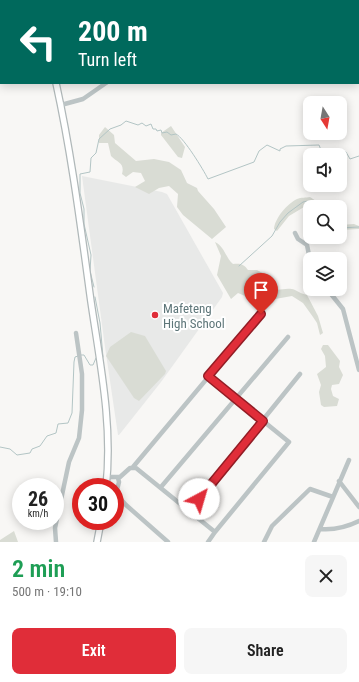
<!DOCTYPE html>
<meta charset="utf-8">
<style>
body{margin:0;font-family:"Roboto Condensed",sans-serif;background:#f6f6f6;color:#222;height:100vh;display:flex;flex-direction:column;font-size:15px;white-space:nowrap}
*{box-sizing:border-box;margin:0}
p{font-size:13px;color:#767676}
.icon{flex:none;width:22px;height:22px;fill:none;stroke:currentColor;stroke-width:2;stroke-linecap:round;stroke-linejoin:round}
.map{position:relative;height:542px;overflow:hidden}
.sheet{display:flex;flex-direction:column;background:#fff;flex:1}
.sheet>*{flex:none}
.guide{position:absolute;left:0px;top:0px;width:359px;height:84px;box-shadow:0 2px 10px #0003;background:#00695c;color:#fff;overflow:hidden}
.needle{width:26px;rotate:169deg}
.tools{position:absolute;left:303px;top:96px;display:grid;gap:8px}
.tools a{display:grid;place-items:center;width:44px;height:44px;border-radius:8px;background:#fff;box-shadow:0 2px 10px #0003;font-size:20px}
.speed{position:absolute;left:12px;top:478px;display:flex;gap:8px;font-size:20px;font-weight:700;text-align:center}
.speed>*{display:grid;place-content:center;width:52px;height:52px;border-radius:50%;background:#fff;box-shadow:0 2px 10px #0003;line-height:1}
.speed small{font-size:10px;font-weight:400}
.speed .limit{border:6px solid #d22;background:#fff;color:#111}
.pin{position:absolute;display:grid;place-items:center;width:34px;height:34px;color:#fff;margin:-41px -17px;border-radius:50% 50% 50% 0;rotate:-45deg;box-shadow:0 0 4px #0007}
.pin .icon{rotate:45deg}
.me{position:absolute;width:44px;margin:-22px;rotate:39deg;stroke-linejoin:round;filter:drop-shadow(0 0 3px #0008)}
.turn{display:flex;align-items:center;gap:14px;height:84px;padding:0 12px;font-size:18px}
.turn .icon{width:52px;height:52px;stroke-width:2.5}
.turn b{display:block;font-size:28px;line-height:34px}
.round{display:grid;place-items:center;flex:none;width:42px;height:42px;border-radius:8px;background:#f6f6f6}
.summary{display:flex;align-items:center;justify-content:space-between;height:68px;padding:0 12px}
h1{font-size:24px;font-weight:600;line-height:30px;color:#1e9e55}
.cta{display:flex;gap:8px;margin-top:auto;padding:8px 12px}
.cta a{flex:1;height:46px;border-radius:8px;background:#e02d39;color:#fff;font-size:16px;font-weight:600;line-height:46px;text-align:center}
.cta a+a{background:#f6f6f6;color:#222}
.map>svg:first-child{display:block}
.built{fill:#e8e9e8}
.green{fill:#d9dcd4}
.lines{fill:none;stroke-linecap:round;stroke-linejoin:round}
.stream{stroke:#b3c5c5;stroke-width:1}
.major-casing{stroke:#b0b8b9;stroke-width:8}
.minor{stroke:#bcc4c5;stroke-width:4.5}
.major{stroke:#fff;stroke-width:5.5}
.route-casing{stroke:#921d25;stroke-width:10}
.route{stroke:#e02d39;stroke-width:7}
.poi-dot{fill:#e02d39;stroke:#fff;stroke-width:1.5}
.labels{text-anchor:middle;stroke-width:4;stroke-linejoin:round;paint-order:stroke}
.poi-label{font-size:13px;fill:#5e7679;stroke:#fff;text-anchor:start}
</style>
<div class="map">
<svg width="359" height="542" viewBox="0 0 359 542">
<rect width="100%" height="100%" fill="#f8f7f5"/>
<!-- built -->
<path class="built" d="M82,176l80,16 5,2 56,99 -1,4 -61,85 -42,53h-1l-13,-88z"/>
<!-- green -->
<path class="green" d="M171,126l14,21 -3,11 -4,-1 -17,-22v-2z
M105,127l9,8 1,8 21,18 18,-2 15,3 12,8 6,13 10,5 1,3 16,18 12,18 -14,12 -29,-24 -6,-8 1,-13 -9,-8 -10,2 -10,6 -14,-7 10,-6 -4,-8 -8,-1 -7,5 -4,-3c3,-11 -4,-11 -11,-18l-3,-13h-9v-8z
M310,197l15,10 -17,-2 -4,2 -15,9 -12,15 -3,-2c1,-11 13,-25 23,-30 4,-2 9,-1 13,-2z
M354,224l5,2v3l-19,1v-5z
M215,242c10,5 10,15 18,22 7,-1 11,0 15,6h9l11,6c4,23 14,9 27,14 4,2 7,4 12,5l11,21 5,17 -3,2 -3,-12 -4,-6 -10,-14 -11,-7 -28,5 -10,-5h-9l-7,-3 -7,6 -14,-24 4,-19z
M131,332l14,4 21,35 -1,3 -26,27 -5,-3 -28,-42 4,-9z
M323,345h5l12,16 -1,6 4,8 -4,9 -7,1 -1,4 2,7 6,3 -2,7 -13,1 -3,-2 -2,-13 2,-7 -4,-11 9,-7 -1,-11 -4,-7z
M14,531l4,11h-18v-2z"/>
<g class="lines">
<!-- stream -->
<path class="stream" d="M340,228l19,-1
M239,266l33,-30 8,-14 8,-9 15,-11 6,-1 12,6
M94,287l-4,-16 1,-16 -7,-31v-15l-4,-16v-19l10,-2 1,-14 5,-5 3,-14 11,-10 11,-4 5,-4 12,4 4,-2 4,3 5,-2 2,5h3l1,2 4,-1 1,3 5,-1 4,3 5,-1c8,4 27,35 32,45l46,-17 5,-11 8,-6 13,6v-2l6,-3 33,-1 2,5 25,2 4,7 9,-3
M95,297l5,26 3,34
M81,355h3l6,10h3l3,-7
M0,447l10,2 7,6 13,-2 2,-4 8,-3 7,-10 9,-3 2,-9 10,-1 4,-10 2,-51 1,-5 3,-1"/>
<defs>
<path id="major" d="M37,0v1
M56,83c16,73 25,146 35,219 9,61 22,124 15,185
M97,542l4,-21"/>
</defs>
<!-- major casing -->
<use href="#major" class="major-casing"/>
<!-- minor -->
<path class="minor" d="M25,0v1
M178,0v1
M192,0v1
M358,7h1
M61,105l22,-6 23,-16
M295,233l3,6 9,6 3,15
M327,289l16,20 16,61
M208,376l81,66 -74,90
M133,467l128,-153
M107,477h13l10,-9h6l79,64 -7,10
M118,478l1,4 -3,12 10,11 42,37
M339,481l20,26
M161,487l127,-150
M190,510l110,-136
M321,529c14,1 26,-2 38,-8
M56,542l-1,-14 14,-66 10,-24 3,-28v-36l-6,-41
M264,542l8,-16 38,-37 23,8
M314,542l35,-82"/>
<!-- major -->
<use href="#major" class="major"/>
</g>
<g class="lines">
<defs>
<path id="route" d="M199,499l64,-78 -55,-45 53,-62"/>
</defs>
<!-- route casing -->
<use href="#route" class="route-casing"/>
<!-- route -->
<use href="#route" class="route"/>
</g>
<!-- markers -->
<circle class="poi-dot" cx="155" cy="315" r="4"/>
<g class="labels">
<!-- poi labels -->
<g class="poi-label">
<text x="163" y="313">Mafeteng<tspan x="163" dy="15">High School</tspan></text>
</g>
</g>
</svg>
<div class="tools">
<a><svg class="needle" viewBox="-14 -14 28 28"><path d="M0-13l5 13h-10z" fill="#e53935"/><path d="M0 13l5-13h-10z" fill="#767676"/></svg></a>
<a><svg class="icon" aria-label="sound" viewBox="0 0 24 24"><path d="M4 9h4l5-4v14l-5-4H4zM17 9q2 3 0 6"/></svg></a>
<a><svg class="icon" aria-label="search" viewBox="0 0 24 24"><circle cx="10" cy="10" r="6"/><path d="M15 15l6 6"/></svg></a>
<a><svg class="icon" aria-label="layers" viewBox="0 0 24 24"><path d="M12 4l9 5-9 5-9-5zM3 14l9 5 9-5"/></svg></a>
</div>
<div class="speed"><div>26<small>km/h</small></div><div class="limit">30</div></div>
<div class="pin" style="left:261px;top:314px;background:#d93025"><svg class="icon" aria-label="arrive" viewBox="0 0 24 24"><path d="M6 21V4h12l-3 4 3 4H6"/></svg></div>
<svg class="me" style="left:199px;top:499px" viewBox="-20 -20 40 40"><circle r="19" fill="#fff"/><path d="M0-13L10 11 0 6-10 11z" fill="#e02d39"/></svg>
<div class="guide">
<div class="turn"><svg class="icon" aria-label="left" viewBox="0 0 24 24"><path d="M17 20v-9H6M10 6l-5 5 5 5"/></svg><div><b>200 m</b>Turn left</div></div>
</div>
</div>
<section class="sheet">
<div class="summary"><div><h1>2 min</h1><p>500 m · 19:10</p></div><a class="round"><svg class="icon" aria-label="close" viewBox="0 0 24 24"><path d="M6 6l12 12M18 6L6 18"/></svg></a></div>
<div class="cta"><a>Exit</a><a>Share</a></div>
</section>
